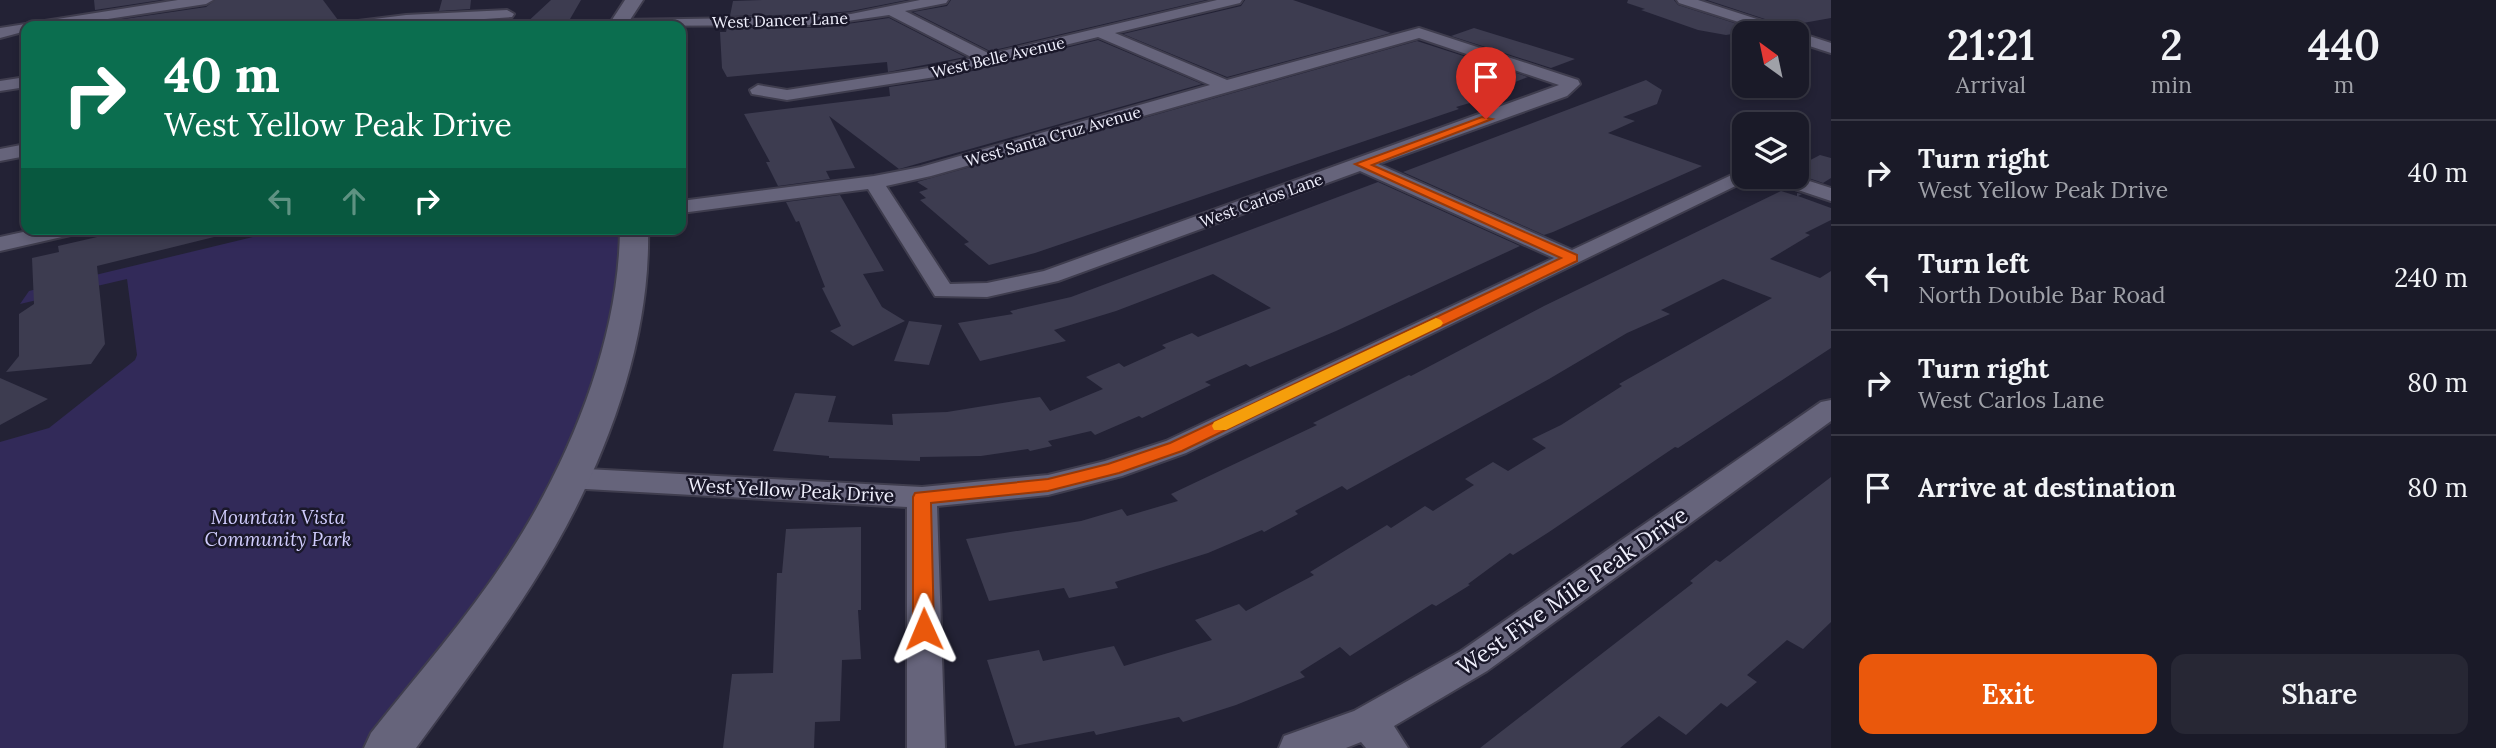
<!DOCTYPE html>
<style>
body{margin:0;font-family:Lora,serif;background:#272734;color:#f1f3f6;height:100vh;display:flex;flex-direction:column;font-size:26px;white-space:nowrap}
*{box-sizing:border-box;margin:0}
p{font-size:23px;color:#9fa1a8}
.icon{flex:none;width:38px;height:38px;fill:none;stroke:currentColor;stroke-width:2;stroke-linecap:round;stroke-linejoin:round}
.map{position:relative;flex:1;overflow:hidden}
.panel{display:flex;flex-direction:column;background:#1a1a28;width:665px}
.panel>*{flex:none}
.hud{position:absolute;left:21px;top:21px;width:665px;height:214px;border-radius:14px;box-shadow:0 4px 10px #0003,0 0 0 2px #383845;background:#0b6e4f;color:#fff;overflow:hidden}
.needle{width:46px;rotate:327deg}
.fabs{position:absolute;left:1732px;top:21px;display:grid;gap:14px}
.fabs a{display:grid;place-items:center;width:77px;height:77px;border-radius:14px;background:#1a1a28;box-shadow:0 4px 10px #0003,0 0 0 2px #383845;font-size:35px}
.pin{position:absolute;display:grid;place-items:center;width:60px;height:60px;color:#fff;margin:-72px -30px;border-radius:50% 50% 50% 0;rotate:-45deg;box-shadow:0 0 7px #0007}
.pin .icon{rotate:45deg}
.me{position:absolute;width:77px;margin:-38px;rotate:359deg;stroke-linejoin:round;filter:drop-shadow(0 0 5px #0008)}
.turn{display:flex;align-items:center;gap:24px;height:147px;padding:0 28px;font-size:32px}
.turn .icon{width:91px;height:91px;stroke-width:2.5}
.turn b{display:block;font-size:49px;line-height:60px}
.lanes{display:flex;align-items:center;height:66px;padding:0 28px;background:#0003;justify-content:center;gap:35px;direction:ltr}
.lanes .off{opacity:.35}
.eta{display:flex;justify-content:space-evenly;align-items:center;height:119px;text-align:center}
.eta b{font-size:42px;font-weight:600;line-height:49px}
.primary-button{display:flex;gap:14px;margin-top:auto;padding:14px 28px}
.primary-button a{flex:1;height:80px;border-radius:14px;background:#ea580c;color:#fff;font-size:28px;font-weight:600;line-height:80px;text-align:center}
.primary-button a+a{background:#272734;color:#f1f3f6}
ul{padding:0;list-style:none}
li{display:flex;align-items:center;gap:21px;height:105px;padding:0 28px;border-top:2px solid #383845}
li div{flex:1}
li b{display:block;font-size:26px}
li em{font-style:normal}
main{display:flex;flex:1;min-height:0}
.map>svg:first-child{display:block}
.green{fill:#322a59}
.building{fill:#3d3c50}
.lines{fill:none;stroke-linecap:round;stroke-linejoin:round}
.minor-casing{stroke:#3f3d4e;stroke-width:4}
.tertiary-casing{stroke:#3f3d4e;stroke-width:4}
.minor{fill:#66647b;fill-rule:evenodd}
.tertiary{fill:#66647b;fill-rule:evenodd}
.route{fill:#ea580c;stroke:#983908;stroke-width:2}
.slow{fill:#f59e0b}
.labels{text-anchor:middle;stroke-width:5;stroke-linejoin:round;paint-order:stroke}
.far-street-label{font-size:16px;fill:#f0f0fd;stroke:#1a182a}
.street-label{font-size:19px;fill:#f0f0fd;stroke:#1a182a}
.park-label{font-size:19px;font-style:italic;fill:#d0ccfd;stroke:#1a182a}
.near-street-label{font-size:23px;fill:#f0f0fd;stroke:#1a182a}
</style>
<main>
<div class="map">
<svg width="1831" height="748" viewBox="0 0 1831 748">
<rect width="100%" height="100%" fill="#232235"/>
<!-- green -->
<path class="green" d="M286,229h348l-66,249 -180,270h-388v-306l49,-14 86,-68 2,-5 -10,-76 -107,25 9,-13z"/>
<!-- building -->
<path class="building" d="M94,0h67l-66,10z
M215,0h108l15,20 -39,6h-202v-3l109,-16z
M442,0h29l-1,9 -31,2z
M551,0h30l-15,26h-43z
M762,0h145l-56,11 -32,3 -89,2 3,-15z
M951,0h255l-216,51 -77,-39 34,-6z
M1245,0h48l98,33 -164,44 -104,-43 118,-28z
M1628,0h46l4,5 78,25 -30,5 -28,-5 -57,-20 4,-1 -18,-6z
M1707,0h124v18l-45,8z
M889,18l76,39 -77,15 -1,-10 -160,15 -5,-9 -2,-36h6l1,-4h92z
M1474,28l101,31 -24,9 -100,-32z
M1098,40l104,44 -303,85 -70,-53 26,52 -29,3 4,8 -52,7 -12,-24h4l-26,-48 146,-18 -1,-9 47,-7z
M1417,41l111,36 -18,7 1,7 -55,16 3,2 -424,144 -46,12 -25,-21 5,-2 -49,-42 6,-2 -7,-6 9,-3 -11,-7z
M1646,80l16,10 -5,14 -34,13 12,4 -27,12 94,33 -149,66 -9,3 -141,-63z
M1820,155l11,3v20l-8,5 -26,-9v-7z
M1378,182l142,64 -184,85 -86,36 -4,-3 -41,18 6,3 -69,33 -3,-2 -44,19 -4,-4 -43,10 4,5 -22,5 -2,-2 -47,7 -61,1v4l-91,-3v-2l-56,-5 22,-58 41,3 -8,26 65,3 -1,-11 55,-2 93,-15 10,14 53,-22 -17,-12 33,-14 5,4 42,-19 -4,-3 30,-12 6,4 73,-29 -58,-34 -97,37 -62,19 12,11 -86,20 -22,-38 55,-9 -3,-3 61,-14z
M1781,191l16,5v-3l5,1 -4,2 33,12v12l-26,13 5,2 -40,24 50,19 11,-7v77l-153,100 -3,-1 -126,85 -36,23 -3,-2 -42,31 2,1 -34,21 -4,-2 -82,52 -10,-9 -40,25 5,5 -69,28 -53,17 -4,-5 -83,18 -2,-4 -79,15 -28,-86 52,-10 4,11 71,-15 10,20 88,-26 -17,-20 44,-16 7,7 68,-36 -4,-3 77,-47 4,3 34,-22 8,5 41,-26 -9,-6 28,-17 15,9 38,-23 -14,-9 29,-14 61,-39 -3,-2 153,-86 -49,-19 -62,31 9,4 -43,19 -78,46 -202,111 -5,-4 -47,25 3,3 -34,18 -2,-2 -54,23 -93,29 3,6 -49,10 -5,-10 -75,13 -23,-62 115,-18 41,-12 5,7 51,-15 -7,-7 146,-69 -4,-2 96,-48 2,1 133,-70z
M840,195l44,76 -21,3 19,33 23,14 -52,25 -23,-15 11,-5 -19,-38 3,-1 -26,-66 -3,1 -10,-20z
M132,229h81l1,8 -117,29 8,78 -14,20 -85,8 13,-16v-42l15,-10 -2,-46 27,-6 -1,-6z
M909,321l33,4 -13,40 -35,-4z
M0,378l48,21 -48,26z
M1831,477v145l-28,27 -16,-9 -40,35 10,7 -30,25 -6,-4 -35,32 -27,-19 -39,32h-140l213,-165 -3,-2 26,-21 4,2z
M861,527v83h-3l3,49 -19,1 -2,61 -25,1 -1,26h-91l9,-74 41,-1 4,-100h5l4,-44z"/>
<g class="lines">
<defs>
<path id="minor" d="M178,0h35l-7,4 -144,22h-36v5l-26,7v-10z
M920,0h28l-2,3 -41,8 85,43 227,-54h25l-2,3 -125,30 112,47 192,-52 159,52 2,4 -13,12 -189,68 194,86 166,-78 7,-2v7h9l-568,276 -64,23 -74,19 -111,11 8,242h-38v-241l-339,-19 -10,-3 -5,-7 5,-7 10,-3 354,19 126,-12 57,-14 61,-20 388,-183 -194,-87 -302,110 -71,16 -52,-1 -67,-107 -187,24v-12l193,-25 47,-9 289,-82 -112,-48 -163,40 -148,23 -35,-6 -2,-4 8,-5 29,5 148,-23 38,-9 -84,-43 -70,10 -207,1 -1,-2 7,-4 201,-3 32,-3zM1419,38l140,47 -515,186 -57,12 -37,1 -64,-98 45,-10z
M1677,0h21l133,43v10l-34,-11v-9h-24l-94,-30z
M507,10l7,4 -2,3 -129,9h-40l7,-4 56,-7z
M26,77v10l-26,4v-10z
M26,144v12l-26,5v-12z
M1768,177h29l34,11v13l-60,-20z
M37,229h41l-3,5 -75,17v-14z
M1831,400v21l-344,250 -93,55 14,22h-42l-5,-6 -15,6h-67l5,-12 70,-25 107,-60 360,-249z"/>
<path id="tertiary" d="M625,0h18l-17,26h-18z
M620,229h28c3,122 -50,252 -115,354 -36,57 -78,111 -117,165h-52l7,-15c46,-58 96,-115 136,-176 62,-94 112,-216 113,-328z"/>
</defs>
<!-- minor casing -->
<use href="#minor" class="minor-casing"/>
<!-- tertiary casing -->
<use href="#tertiary" class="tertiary-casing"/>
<!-- minor -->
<use href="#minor" class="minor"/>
<!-- tertiary -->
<use href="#tertiary" class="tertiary"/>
</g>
<!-- route -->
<path class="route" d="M1482,117l10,2 -120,46 205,90v6l-395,190 -63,22 -71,18 -117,12 3,126 -3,6 -7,2 -8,-2 -3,-6v-132l2,-4 133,-14 60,-15 62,-21 391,-185 -206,-94z"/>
<!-- slow -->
<path class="slow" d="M1436,318l5,2 2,3 -2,3 -215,104h-12l-2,-4 2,-4z"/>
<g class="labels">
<!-- far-street labels -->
<g class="far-street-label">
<text transform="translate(780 20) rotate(-2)" y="6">West Dancer Lane</text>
<text transform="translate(998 57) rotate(-13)" y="6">West Belle Avenue</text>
<text transform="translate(1053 136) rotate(-16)" y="6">West Santa Cruz Avenue</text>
<text transform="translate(1261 200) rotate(-20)" y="6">West Carlos Lane</text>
</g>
<!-- street labels -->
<g class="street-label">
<text transform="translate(791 490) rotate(3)" y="7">West Yellow Peak Drive</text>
</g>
<!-- park labels -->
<g class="park-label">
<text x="278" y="524">Mountain Vista<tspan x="278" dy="22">Community Park</tspan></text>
</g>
<!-- near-street labels -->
<g class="near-street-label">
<text transform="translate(1572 591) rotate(-35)" y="8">West Five Mile Peak Drive</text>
</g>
</g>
</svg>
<div class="fabs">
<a><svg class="needle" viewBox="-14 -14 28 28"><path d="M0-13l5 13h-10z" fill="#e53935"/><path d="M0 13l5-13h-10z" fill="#9fa1a8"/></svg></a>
<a><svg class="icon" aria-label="layers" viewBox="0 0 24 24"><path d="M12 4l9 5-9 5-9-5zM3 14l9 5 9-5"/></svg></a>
</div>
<div class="pin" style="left:1486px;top:119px;background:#d93025"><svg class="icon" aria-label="arrive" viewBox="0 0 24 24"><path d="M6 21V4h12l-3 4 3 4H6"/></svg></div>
<svg class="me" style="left:924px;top:629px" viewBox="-20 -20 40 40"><path d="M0-17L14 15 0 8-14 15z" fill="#ea580c" stroke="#fff" stroke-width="4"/></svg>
<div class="hud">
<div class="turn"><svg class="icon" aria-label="right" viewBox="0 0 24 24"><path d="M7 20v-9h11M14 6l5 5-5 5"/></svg><div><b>40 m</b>West Yellow Peak Drive</div></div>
<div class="lanes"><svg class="icon off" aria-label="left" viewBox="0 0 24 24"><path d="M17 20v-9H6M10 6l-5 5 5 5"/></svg><svg class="icon off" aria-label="ahead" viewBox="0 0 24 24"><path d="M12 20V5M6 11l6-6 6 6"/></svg><svg class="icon" aria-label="right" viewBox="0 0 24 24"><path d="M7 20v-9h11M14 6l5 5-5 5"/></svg></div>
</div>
</div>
<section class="panel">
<div class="eta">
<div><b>21:21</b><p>Arrival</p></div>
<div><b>2</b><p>min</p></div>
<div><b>440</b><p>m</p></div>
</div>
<ul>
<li><svg class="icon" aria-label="right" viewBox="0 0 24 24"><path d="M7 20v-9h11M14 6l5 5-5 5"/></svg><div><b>Turn right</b><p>West Yellow Peak Drive</p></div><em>40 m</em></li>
<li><svg class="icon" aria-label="left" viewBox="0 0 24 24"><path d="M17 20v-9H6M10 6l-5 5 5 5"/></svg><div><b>Turn left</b><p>North Double Bar Road</p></div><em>240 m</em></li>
<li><svg class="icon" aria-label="right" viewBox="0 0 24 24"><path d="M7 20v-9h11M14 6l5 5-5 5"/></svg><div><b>Turn right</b><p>West Carlos Lane</p></div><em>80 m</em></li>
<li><svg class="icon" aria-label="arrive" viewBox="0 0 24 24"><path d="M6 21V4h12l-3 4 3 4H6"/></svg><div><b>Arrive at destination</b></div><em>80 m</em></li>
</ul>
<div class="primary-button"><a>Exit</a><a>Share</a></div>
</section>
</main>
